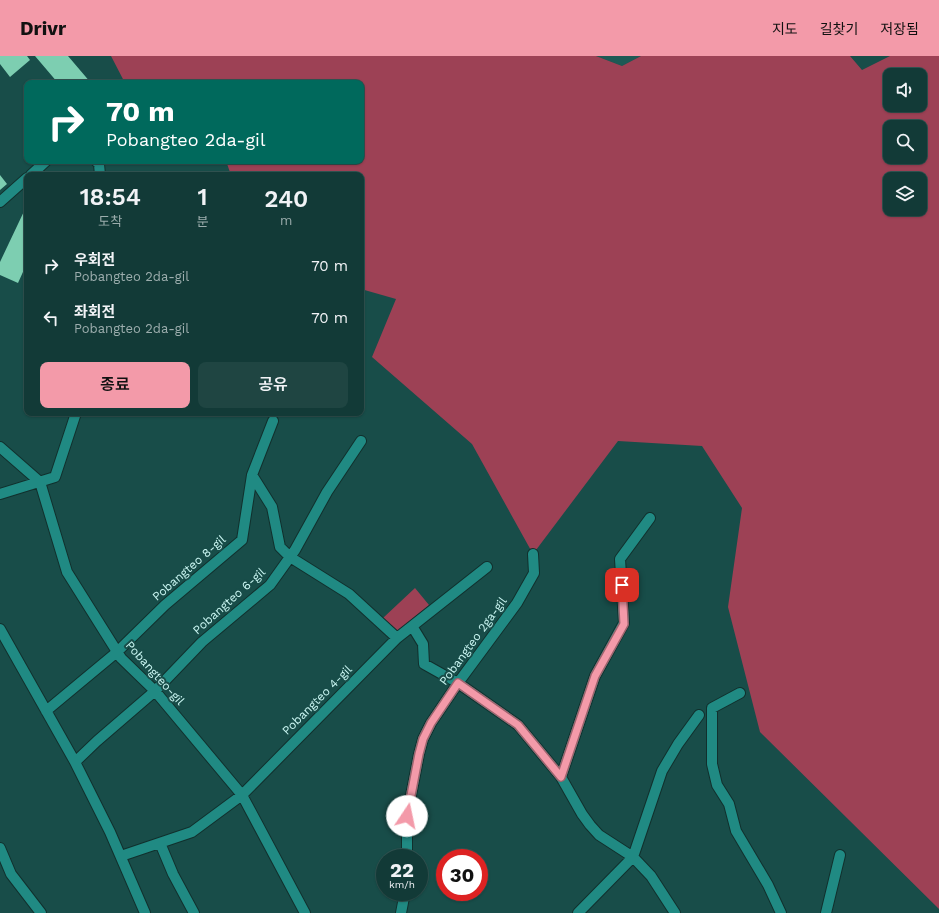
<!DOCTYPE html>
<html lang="ko">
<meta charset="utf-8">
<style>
body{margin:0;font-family:"Work Sans","Noto Sans KR",sans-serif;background:#1f4542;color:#f1f3f6;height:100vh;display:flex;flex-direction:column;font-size:15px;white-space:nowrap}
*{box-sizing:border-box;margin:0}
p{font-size:13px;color:#9cadad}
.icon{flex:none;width:22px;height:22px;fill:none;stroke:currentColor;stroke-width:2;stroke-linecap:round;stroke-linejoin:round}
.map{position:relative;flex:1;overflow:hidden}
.details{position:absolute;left:24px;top:116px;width:340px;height:244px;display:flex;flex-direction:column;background:#123a37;border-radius:8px;box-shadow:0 1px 3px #0004,0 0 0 1px #315452}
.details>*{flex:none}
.top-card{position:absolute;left:24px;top:24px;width:340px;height:84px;border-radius:8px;box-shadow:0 1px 3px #0004,0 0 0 1px #315452;background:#00695c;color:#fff;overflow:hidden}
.controls{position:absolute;left:883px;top:12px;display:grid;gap:8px}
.controls a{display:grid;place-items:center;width:44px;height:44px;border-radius:8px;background:#123a37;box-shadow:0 1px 3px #0004,0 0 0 1px #315452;font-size:20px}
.speed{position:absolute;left:376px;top:793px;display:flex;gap:8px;font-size:20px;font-weight:700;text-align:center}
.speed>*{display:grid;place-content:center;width:52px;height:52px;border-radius:50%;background:#123a37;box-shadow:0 1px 3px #0004,0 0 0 1px #315452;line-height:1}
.speed small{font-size:10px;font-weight:400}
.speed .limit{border:6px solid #d22;background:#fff;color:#111}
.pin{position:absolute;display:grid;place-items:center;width:34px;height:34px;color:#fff;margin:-17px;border-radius:8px;box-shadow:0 2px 6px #0006}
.me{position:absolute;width:44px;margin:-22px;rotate:11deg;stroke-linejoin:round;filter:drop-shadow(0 0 3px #0008)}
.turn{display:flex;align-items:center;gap:14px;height:84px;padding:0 16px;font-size:18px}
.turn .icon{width:52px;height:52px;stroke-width:2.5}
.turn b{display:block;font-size:28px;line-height:34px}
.eta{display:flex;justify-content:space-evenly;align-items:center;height:68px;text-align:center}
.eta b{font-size:24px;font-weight:600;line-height:28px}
.cta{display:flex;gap:8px;margin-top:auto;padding:8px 16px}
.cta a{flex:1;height:46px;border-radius:8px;background:#f39aa9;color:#111;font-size:16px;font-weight:600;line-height:46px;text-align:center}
.cta a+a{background:#1f4542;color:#f1f3f6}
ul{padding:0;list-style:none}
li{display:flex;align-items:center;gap:12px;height:52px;padding:0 16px}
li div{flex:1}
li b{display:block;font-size:15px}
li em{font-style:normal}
header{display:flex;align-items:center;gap:24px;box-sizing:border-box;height:56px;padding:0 20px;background:#f39aa9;color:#111}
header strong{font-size:19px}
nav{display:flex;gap:22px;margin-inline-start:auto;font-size:14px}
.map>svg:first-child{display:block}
.built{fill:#1e5955}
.green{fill:#9d4155;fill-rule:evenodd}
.building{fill:#7dceb1}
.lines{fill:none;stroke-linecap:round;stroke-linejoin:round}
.street-casing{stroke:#11302d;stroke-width:12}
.street{stroke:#208a83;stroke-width:10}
.route-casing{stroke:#9e646e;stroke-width:10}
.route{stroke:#f39aa9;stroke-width:7}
.labels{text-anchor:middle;stroke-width:4;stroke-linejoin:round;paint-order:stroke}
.street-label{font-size:12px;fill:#c9f5f1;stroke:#184d49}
</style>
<header>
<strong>Drivr</strong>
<nav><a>지도</a><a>길찾기</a><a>저장됨</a></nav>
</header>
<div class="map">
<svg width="939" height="857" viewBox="0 0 939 857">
<rect width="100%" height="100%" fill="#184d49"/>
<!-- built -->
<path class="built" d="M596,0h45l-19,10z"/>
<!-- green -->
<path class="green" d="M111,0h485l26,10 19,-10h209l12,14 28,-14h49v853l-179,-177 -32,-125 14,-99 -40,-62 -84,-5 -85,113 -61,-110 -100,-87 24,-58 -35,-10v-114h-130l-5,-14h135v-78h-236zM890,19h30v30h-30zM890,71h30v30h-30zM890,123h30v30h-30z
M415,532l14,17 -31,26 -15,-13z"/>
<!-- building -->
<path class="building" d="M0,0h27l3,4 -20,17 -10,-13z
M35,0h33l23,27h-33z
M0,119l7,9 -7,6z
M27,149v58l-9,20 -18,-8v-13z"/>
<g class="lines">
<defs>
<path id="street" d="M96,105l3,3 1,11
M31,119l15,-14
M0,146l27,-24
M0,391l40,35 27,90 54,86 34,33 87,104 63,118
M252,419l20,32 8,40 10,10 59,37 48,44
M0,438l55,-17 21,-64
M412,570l11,18 1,20 34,19 60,42 43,52 21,37 8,11 9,10 34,22 18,19 24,37
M0,573l75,133 35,70 35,81
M740,637l-28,15v56l5,21 12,19 7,27 32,54 13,28
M46,655l71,-59 48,-47 77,-65 10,-65 21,-54
M75,706l22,-21 58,-50 47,-49 68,-57 25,-35 32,-58 34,-51
M561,721l34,-101 29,-53 -4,-64 30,-41
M160,787l13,31 21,39
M0,792l11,26 30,39
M121,800l71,-24 50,-37 155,-157 90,-71
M407,802v-42l12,-62 4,-15 8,-16 27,-40 59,-80 17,-30 -1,-19
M401,857l4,-21
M578,857l55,-56 29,-86 16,-27 21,-29
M826,857l14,-58"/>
</defs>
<!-- street casing -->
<use href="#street" class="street-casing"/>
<!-- street -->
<use href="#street" class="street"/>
</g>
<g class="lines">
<defs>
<path id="route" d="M407,760l12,-62 4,-15 8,-16 27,-40 60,42 43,52 34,-101 29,-52 -2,-39"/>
</defs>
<!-- route casing -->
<use href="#route" class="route-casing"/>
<!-- route -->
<use href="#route" class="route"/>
</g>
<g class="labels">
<!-- street labels -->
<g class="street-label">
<text transform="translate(189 512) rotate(-41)" y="4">Pobangteo 8-gil</text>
<text transform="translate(229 545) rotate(-42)" y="4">Pobangteo 6-gil</text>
<text transform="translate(473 585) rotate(-54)" y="4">Pobangteo 2ga-gil</text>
<text transform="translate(155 617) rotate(48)" y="4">Pobangteo-gil</text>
<text transform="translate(317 644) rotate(-45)" y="4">Pobangteo 4-gil</text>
</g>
</g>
</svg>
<div class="controls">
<a><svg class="icon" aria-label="sound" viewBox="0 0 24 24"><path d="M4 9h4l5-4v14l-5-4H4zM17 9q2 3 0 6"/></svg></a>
<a><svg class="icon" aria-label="search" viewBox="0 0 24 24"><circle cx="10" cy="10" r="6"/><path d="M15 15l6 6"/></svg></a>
<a><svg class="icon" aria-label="layers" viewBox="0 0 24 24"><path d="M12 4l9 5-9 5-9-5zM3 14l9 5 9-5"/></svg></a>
</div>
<div class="speed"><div>22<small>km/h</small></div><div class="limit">30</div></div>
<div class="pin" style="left:622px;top:529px;background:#d93025"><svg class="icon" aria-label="arrive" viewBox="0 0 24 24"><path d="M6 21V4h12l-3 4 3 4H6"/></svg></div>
<svg class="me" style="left:407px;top:760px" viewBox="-20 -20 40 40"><circle r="19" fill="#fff"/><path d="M0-13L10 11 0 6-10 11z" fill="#f39aa9"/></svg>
<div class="top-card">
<div class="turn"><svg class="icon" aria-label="right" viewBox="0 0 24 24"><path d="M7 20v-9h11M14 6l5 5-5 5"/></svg><div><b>70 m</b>Pobangteo 2da-gil</div></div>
</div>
<section class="details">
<div class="eta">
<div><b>18:54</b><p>도착</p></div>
<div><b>1</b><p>분</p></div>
<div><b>240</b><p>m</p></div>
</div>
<ul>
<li><svg class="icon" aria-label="right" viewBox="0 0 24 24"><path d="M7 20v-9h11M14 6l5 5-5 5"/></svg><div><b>우회전</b><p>Pobangteo 2da-gil</p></div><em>70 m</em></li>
<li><svg class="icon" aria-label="left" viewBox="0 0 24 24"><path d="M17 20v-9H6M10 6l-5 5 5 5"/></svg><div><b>좌회전</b><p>Pobangteo 2da-gil</p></div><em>70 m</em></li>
</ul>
<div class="cta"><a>종료</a><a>공유</a></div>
</section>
</div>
